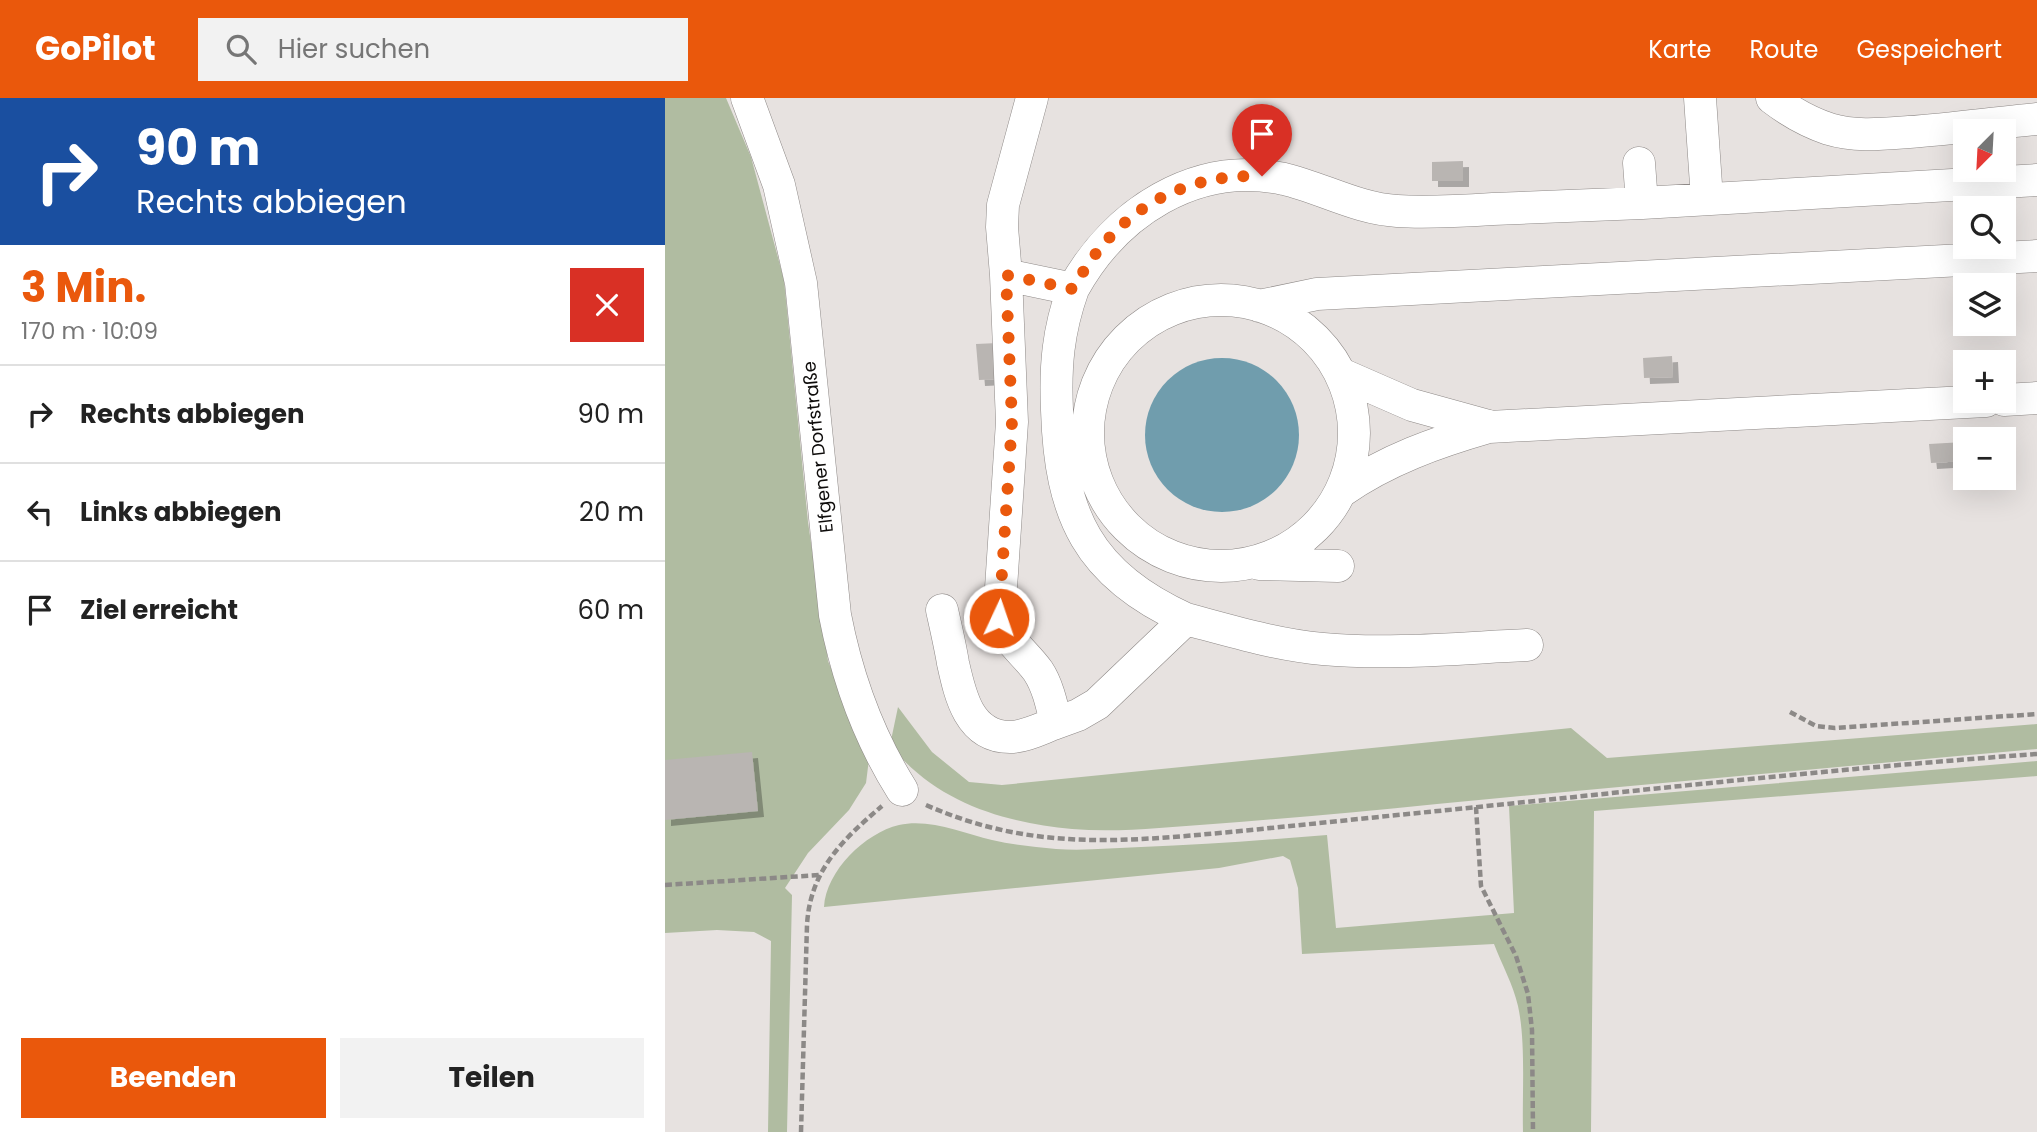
<!DOCTYPE html>
<html lang="de">
<meta charset="utf-8">
<style>
body{margin:0;font-family:Poppins,sans-serif;background:#f2f2f2;color:#222;height:100vh;display:flex;flex-direction:column;font-size:26px;white-space:nowrap}
*{box-sizing:border-box;margin:0}
p{font-size:23px;color:#767676}
.icon{flex:none;width:38px;height:38px;fill:none;stroke:currentColor;stroke-width:2;stroke-linecap:round;stroke-linejoin:round}
.map{position:relative;flex:1;overflow:hidden}
.side{display:flex;flex-direction:column;background:#fff;width:665px}
.side>*{flex:none}
.top-card{background:#1a4fa0;color:#fff;overflow:hidden}
.needle{width:46px;rotate:204deg}
.tools{position:absolute;left:1288px;top:21px;display:grid;gap:14px}
.tools a{display:grid;place-items:center;width:63px;height:63px;border-radius:0px;background:#fff;box-shadow:0 7px 28px #0002;font-size:35px}
.pin{position:absolute;display:grid;place-items:center;width:60px;height:60px;color:#fff;margin:-72px -30px;border-radius:50% 50% 50% 0;rotate:-45deg;box-shadow:0 0 7px #0007}
.pin .icon{rotate:45deg}
.me{position:absolute;width:77px;margin:-38px;rotate:3deg;stroke-linejoin:round;filter:drop-shadow(0 0 5px #0008)}
.turn{display:flex;align-items:center;gap:24px;height:147px;padding:0 21px;font-size:32px}
.turn .icon{width:91px;height:91px;stroke-width:2.5}
.turn b{display:block;font-size:49px;line-height:60px}
.round{display:grid;place-items:center;flex:none;width:74px;height:74px;border-radius:0px;background:#f2f2f2}
.headline{display:flex;align-items:center;justify-content:space-between;height:119px;padding:0 21px}
h1{font-size:42px;font-weight:700;line-height:52px;color:#ea580c}
.cta{display:flex;gap:14px;margin-top:auto;padding:14px 21px}
.cta a{flex:1;height:80px;border-radius:0px;background:#ea580c;color:#fff;font-size:28px;font-weight:700;line-height:80px;text-align:center}
.cta a+a{background:#f2f2f2;color:#222}
ul{padding:0;list-style:none}
li{display:flex;align-items:center;gap:21px;height:98px;padding:0 21px;border-top:2px solid #e0e0e0}
li div{flex:1}
li b{display:block;font-size:26px}
li em{font-style:normal}
header{display:flex;align-items:center;gap:42px;box-sizing:border-box;height:98px;padding:0 35px;background:#ea580c;color:#fff}
header strong{font-size:33px}
nav{display:flex;gap:38px;margin-inline-start:auto;font-size:24px}
.search{width:490px;height:63px;background:#f2f2f2;display:flex;align-items:center;gap:18px;box-sizing:border-box;padding:0 24px;border-radius:0px;color:#767676;font-size:26px}
main{display:flex;flex:1;min-height:0}
.map>svg:first-child{display:block}
.green{fill:#b0bca1}
.water{fill:#709dad}
.building{fill:#b9b5b2;filter:url(#shadow)}
.lines{fill:none;stroke-linecap:round;stroke-linejoin:round}
.minor-casing{stroke:#8e8987;stroke-width:33}
.path{stroke:#8c8987;stroke-width:4.5;stroke-dasharray:7 3.5;stroke-linecap:butt}
.minor{stroke:#fff;stroke-width:32}
.route{stroke:#ea580c;stroke-width:12;stroke-dasharray:0 21.6}
.labels{text-anchor:middle;stroke-width:5;stroke-linejoin:round;paint-order:stroke}
.street-label{font-size:18px;fill:#0e0c0b;stroke:#fff}
</style>
<header>
<strong>GoPilot</strong>
<div class="search"><svg class="icon" aria-label="search" viewBox="0 0 24 24"><circle cx="10" cy="10" r="6"/><path d="M15 15l6 6"/></svg>Hier suchen</div>
<nav><a>Karte</a><a>Route</a><a>Gespeichert</a></nav>
</header>
<main>
<section class="side">
<div class="top-card">
<div class="turn"><svg class="icon" aria-label="right" viewBox="0 0 24 24"><path d="M7 20v-9h11M14 6l5 5-5 5"/></svg><div><b>90 m</b>Rechts abbiegen</div></div>
</div>
<div class="headline"><div><h1>3 Min.</h1><p>170 m · 10:09</p></div><a class="round" style="background:#d93025;color:#fff"><svg class="icon" aria-label="close" viewBox="0 0 24 24"><path d="M6 6l12 12M18 6L6 18"/></svg></a></div>
<ul>
<li><svg class="icon" aria-label="right" viewBox="0 0 24 24"><path d="M7 20v-9h11M14 6l5 5-5 5"/></svg><div><b>Rechts abbiegen</b></div><em>90 m</em></li>
<li><svg class="icon" aria-label="left" viewBox="0 0 24 24"><path d="M17 20v-9H6M10 6l-5 5 5 5"/></svg><div><b>Links abbiegen</b></div><em>20 m</em></li>
<li><svg class="icon" aria-label="arrive" viewBox="0 0 24 24"><path d="M6 21V4h12l-3 4 3 4H6"/></svg><div><b>Ziel erreicht</b></div><em>60 m</em></li>
</ul>
<div class="cta"><a>Beenden</a><a>Teilen</a></div>
</section>
<div class="map">
<svg width="1372" height="1034" viewBox="0 0 1372 1034">
<defs>
<filter id="shadow"><feDropShadow dx="6" dy="6" stdDeviation="0" flood-color="#0004"/></filter>
</defs>
<rect width="100%" height="100%" fill="#e7e2e0"/>
<!-- green -->
<path class="green" d="M0,0h61l25,59 33,123 24,242 20,139 41,98 -3,24 -17,27 -41,43 -23,35 7,7 -5,237h-19l3,-191 -17,-9 -37,-2 -52,3z
M233,609l34,45 37,30 33,3 569,-57 36,30 430,-34v25c-200,18 -400,36 -600,55 -75,8 -149,14 -224,20 -47,3 -94,9 -141,5 -71,-7 -136,-27 -182,-84z
M1372,663v15l-443,35 -3,321h-68c-1,-38 3,-90 -5,-126 -5,-22 -16,-41 -24,-62l-192,10 -4,-66 -8,-28 -7,-4 -64,12 -395,39c2,-36 41,-74 75,-82 30,-7 64,8 93,15 21,5 43,7 64,9 28,2 57,-1 85,-2 62,-2 124,-7 186,-12l9,93 178,-15 -5,-107z"/>
<!-- water -->
<path class="water" d="M480 337a77 77 0 1 1 154 0a77 77 0 1 1-154 0Z"/>
<!-- building -->
<path class="building" d="M798,63v20h-31v-19z
M333,245l2,36 -21,1 -3,-36z
M1007,258l1,21 -29,1 -1,-20z
M1299,344l1,19 -34,2 -2,-19z
M87,654l6,59 -93,9v-60z"/>
<g class="lines">
<defs>
<path id="minor" d="M82,0l32,87 22,98 34,332c12,62 33,121 67,175
M367,0l-29,107 -1,22 4,48 67,14c42,-76 122,-129 211,-110 38,9 74,30 113,32 32,2 64,0 96,-2 50,-2 100,-4 149,-6l-3,-40
M1035,0l7,101
M1107,0c17,13 36,24 57,31 26,8 53,5 80,3 42,-3 85,-9 128,-13
M977,105l395,-23
M423 335a133 133 0 1 1 266 0a133 133 0 1 1-266 0Z
M594,208l58,-12 720,-38
M676,276l71,31 76,21
M1339,302l33,-2
M677,393c44,-31 95,-49 147,-64l497,-26
M594,466l79,2
M277,512c4,18 8,35 11,53 7,32 16,74 57,74 15,0 32,-9 46,-14 -4,-17 -8,-37 -18,-52 -12,-17 -33,-32 -39,-53l13,-196 -6,-147
M521,521c45,12 91,26 137,30 65,6 138,-1 204,-4
M391,625l22,-8 19,-11 89,-85c-98,-44 -126,-104 -129,-209 -2,-44 1,-79 16,-121"/>
</defs>
<!-- minor casing -->
<use href="#minor" class="minor-casing"/>
<!-- path -->
<path class="path" d="M1125,614l26,14 19,2 202,-14
M261,707c104,46 195,37 304,27 73,-7 146,-15 218,-22 196,-20 393,-42 589,-56
M811,709l5,79 35,70 12,38 4,36 1,102
M0,787l154,-10
M136,1034l6,-207c3,-54 35,-85 75,-119"/>
<!-- minor -->
<use href="#minor" class="minor"/>
</g>
<g class="lines">
<!-- route -->
<path class="route" d="M334,520l13,-196 -6,-147 67,14c41,-75 103,-115 189,-113"/>
</g>
<g class="labels">
<!-- street labels -->
<g class="street-label">
<text transform="translate(153 349) rotate(-96)" y="6">Elfgener Dorfstraße</text>
</g>
</g>
</svg>
<div class="tools">
<a><svg class="needle" viewBox="-14 -14 28 28"><path d="M0-13l5 13h-10z" fill="#e53935"/><path d="M0 13l5-13h-10z" fill="#767676"/></svg></a>
<a><svg class="icon" aria-label="search" viewBox="0 0 24 24"><circle cx="10" cy="10" r="6"/><path d="M15 15l6 6"/></svg></a>
<a><svg class="icon" aria-label="layers" viewBox="0 0 24 24"><path d="M12 4l9 5-9 5-9-5zM3 14l9 5 9-5"/></svg></a>
<a>+</a>
<a>−</a>
</div>
<div class="pin" style="left:597px;top:78px;background:#d93025"><svg class="icon" aria-label="arrive" viewBox="0 0 24 24"><path d="M6 21V4h12l-3 4 3 4H6"/></svg></div>
<svg class="me" style="left:334px;top:520px" viewBox="-20 -20 40 40"><circle r="17" fill="#ea580c" stroke="#fff" stroke-width="3"/><path d="M0-11L8 9 0 5-8 9z" fill="#fff"/></svg>
</div>
</main>
